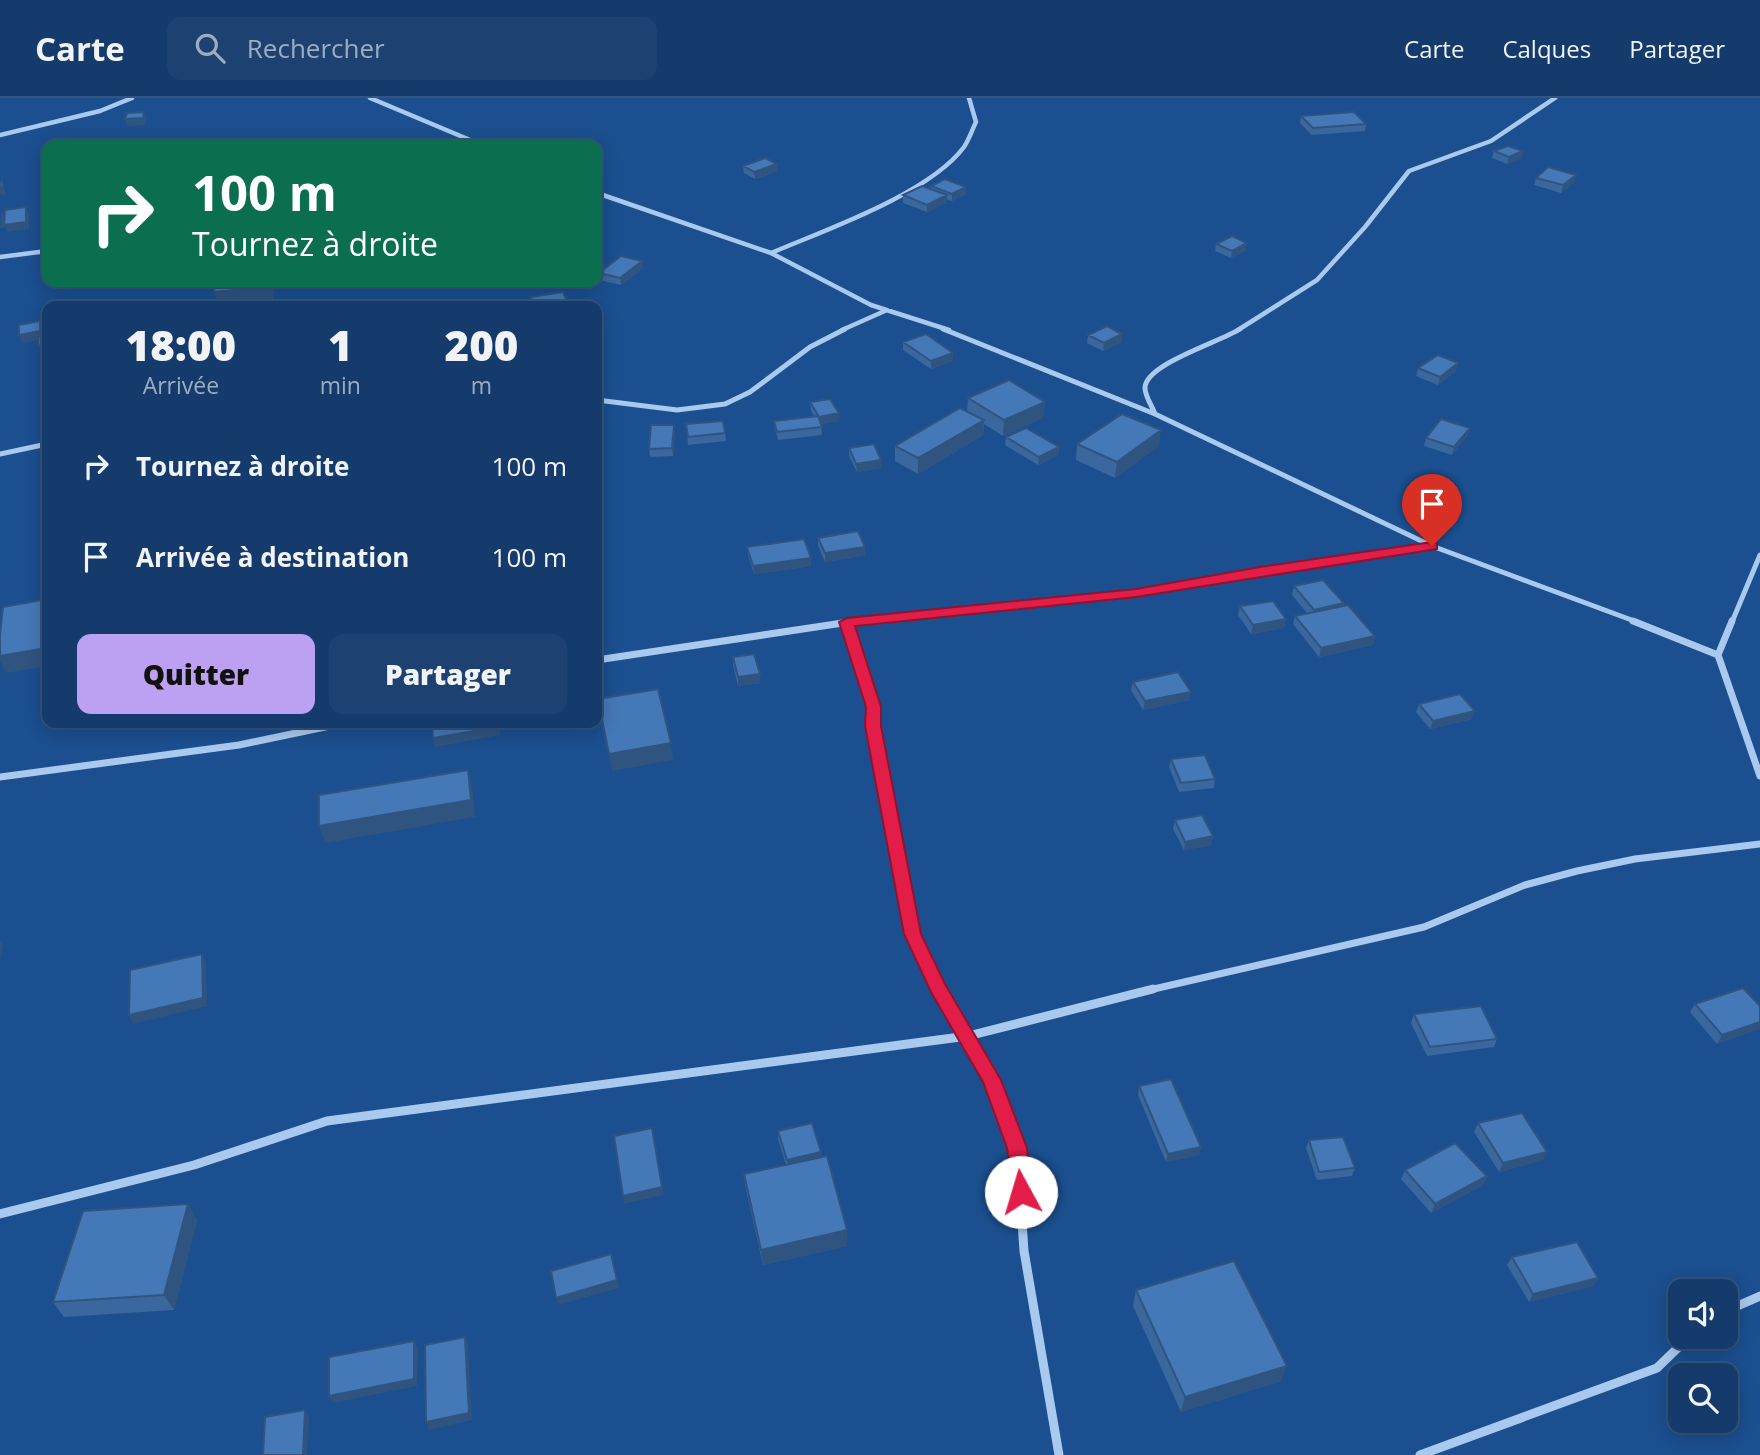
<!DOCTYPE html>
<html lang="fr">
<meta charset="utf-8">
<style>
body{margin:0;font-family:"Open Sans",sans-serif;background:#1d4271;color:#f1f3f6;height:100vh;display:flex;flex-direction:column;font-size:26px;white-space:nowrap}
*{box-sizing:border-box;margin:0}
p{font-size:23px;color:#9dadc1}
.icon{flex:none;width:38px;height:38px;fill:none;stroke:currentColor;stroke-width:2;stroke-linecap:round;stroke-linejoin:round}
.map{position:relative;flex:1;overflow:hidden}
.side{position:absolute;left:42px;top:203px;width:560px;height:427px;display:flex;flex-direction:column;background:#143b6b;border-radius:14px;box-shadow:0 4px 18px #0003,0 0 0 2px #33557e}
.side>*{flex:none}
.top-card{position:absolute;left:42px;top:42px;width:560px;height:147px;border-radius:14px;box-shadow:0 4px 18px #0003,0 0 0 2px #33557e;background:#0b6e4f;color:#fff;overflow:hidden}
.fabs{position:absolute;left:1668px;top:1181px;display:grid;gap:14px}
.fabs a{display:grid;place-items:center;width:70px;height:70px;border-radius:14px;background:#143b6b;box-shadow:0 4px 18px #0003,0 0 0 2px #33557e;font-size:35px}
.pin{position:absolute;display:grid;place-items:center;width:60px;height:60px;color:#fff;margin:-72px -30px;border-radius:50% 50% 50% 0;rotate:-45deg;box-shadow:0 0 7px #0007}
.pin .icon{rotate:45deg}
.me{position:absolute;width:77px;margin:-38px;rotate:354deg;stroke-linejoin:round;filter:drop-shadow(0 0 5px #0008)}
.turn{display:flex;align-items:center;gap:24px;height:147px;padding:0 35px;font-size:32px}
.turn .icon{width:91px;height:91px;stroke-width:2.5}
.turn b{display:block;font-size:49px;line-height:60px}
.eta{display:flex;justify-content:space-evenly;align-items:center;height:119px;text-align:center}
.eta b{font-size:42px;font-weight:800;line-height:49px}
.primary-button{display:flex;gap:14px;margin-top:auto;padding:14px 35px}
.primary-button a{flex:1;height:80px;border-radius:14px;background:#bca0f2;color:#111;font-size:28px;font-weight:800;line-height:80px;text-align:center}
.primary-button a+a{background:#1d4271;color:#f1f3f6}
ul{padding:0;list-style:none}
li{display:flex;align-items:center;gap:21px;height:91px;padding:0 35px}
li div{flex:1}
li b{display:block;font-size:26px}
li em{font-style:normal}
header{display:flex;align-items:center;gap:42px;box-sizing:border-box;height:98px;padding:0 35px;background:#143b6b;border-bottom:2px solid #33557e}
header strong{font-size:33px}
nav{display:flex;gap:38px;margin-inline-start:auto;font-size:24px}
.search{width:490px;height:63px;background:#1d4271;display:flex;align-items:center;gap:18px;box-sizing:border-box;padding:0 24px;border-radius:14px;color:#9dadc1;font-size:26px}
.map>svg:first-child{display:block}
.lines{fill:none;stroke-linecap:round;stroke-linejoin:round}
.minor-far3{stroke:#a9c9ee;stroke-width:4.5}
.minor-far2{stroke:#a9c9ee;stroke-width:5}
.minor-far1{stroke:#a9c9ee;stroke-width:7}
.minor{stroke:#a9c9ee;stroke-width:9}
.wall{fill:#3a679d}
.shaded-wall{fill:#305480}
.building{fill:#4478b7;stroke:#305480;stroke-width:2}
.route{fill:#e11d48;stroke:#92132f;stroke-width:2}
</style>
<header>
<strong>Carte</strong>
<div class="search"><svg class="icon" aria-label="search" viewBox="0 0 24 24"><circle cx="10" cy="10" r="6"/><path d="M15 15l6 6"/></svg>Rechercher</div>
<nav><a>Carte</a><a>Calques</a><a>Partager</a></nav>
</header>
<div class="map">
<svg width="1760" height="1357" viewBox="0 0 1760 1357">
<rect width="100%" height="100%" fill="#1b4f8f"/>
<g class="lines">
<!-- minor-far3 -->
<path class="minor-far3" d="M370,0l112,47
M0,37l100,-24 32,-13
M597,95l174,60 100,52 78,25
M771,155c54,-23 158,-59 193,-106 5,-7 8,-17 12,-25l-7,-24
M0,159l47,-6
M842,232l45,-20
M1238,232l79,-50 48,-53 44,-56 82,-30 64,-43"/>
<!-- minor-far2 -->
<path class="minor-far2" d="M943,231l212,85 277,132 205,76
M597,302l80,10 48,-6 25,-12 60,-45 35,-18
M1155,316c-3,-8 -10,-18 -10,-26 0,-24 75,-46 95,-59
M0,356l47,-10
M843,524l293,-29 295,-47
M1732,524l28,-67"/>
<!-- minor-far1 -->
<path class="minor-far1" d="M1633,523l85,34 42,121
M847,524l27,85 -1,19 39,208 28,57
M1718,557l14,-34
M597,562l259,-39
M0,679l239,-32 105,-22
M1145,893l279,-64 101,-42 52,-14 58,-12 125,-15"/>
<!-- minor -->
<path class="minor" d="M939,891l52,91 26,68 7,103 35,204
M0,1116l194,-49 133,-44 641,-85 185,-47
M1726,1213l34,-15
M1420,1357l237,-87 32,-31"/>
</g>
<!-- wall -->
<path class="wall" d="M1301,18l65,8 -1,7 -53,4 -12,-12z
M1494,53h29l-2,8 -14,5 -15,-6z
M743,68l34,5 -22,8 -11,-6z
M1576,77l-2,7 -13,11 -27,-8 2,-7z
M931,88l35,8 -14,7 -6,-2v4l-19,9 -24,-9v-8l28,-6z
M1216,146l30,6 -15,8 -16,-7z
M643,170l-22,17 -21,-5 -1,-7z
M1088,237l34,7 -19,9 -16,-8z
M903,244l50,11v8l-22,8 -28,-19z
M1418,270l38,3 -18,14 -22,-9z
M968,300l77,4 -2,16 -40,18 -19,-12 -1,11 -65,39 -23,-13v-15l72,-34z
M810,304l29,11v8l-18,3 1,11 -44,5 -3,-11 -1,-8 40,-5 -3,-6z
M686,326l39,9 1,8 -38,4z
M1470,330l-3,8 -15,19 -28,-9 2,-8z
M675,335l-2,23 -23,1 -1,-8z
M1006,339l53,10 -1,8 -20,10 -33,-20z
M1077,346l82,2 -44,32 -39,-18z
M849,350l32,20 -24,4 -8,-16z
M818,440l47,9v8l-40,7 -7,-16z
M747,449l64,11v8l-57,8 -6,-19z
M1294,488l50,17v3l31,30 -2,9 -54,12 -26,-33 2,-8 12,-3 -15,-18z
M1240,508l46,13 -2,9 -33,6 -13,-19z
M733,559l27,17v9l-22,3 -5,-21z
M1133,584l56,18 -46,10 -12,-20z
M1419,606l53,15 -42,10 -14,-17z
M1171,661l44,20 -1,9 -35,4 -10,-25z
M1175,722l38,16 -2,9 -27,5 -11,-21z
M1695,906l65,2 -43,38 -27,-32z
M1414,916l83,25 -3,8 -67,9 -16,-33z
M1139,988l62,61 -2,8 -33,7 -28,-67z
M1478,1025l65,37 -44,12 -25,-40z
M778,1033l43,21 1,5 25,89 -84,19 -17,-75 -2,-16 42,-9 -8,-26z
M1309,1042l46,28 -3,8 -35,4 -11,-32z
M1405,1072l82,6 -4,9 -52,28 -30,-34z
M197,1122l-23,90 -110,7 -11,-15z
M1512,1159l86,21 -5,8 -64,16 -22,-37z
M1136,1192l145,91 -100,31 -48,-106z"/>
<!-- shaded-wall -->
<path class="shaded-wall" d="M144,14l2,7 -1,6 -18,1 -2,-7z
M1523,53l-2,8 -14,5 2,-7z
M777,66v7l-22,8 -1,-7z
M1576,77l-2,7 -13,11 2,-8z
M2,83l4,13 -6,1v-8z
M966,89v7l-14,7v-7z
M947,97l-1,8 -19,9v-7z
M26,109l3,7v15l-22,3 -3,-7z
M2,113l3,7 -1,10h-4z
M1247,145l-1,7 -15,8 1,-7z
M642,163l1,7 -22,17 -1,-7z
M269,184h5l-1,19 -55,5 -4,-14z
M567,203l1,5h-33z
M40,223l3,8v10l-21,4 -3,-8z
M1122,236v8l-19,9 1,-8z
M47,245v9h-6l-3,-7z
M953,255v8l-22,8v-8z
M1458,265l-2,8 -18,14 2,-8z
M1045,304l-2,16 -40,18 1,-16z
M839,315v8l-20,4v-8z
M984,322l-1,15 -65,39v-16z
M674,327l1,8 -2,23 -1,-8z
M1470,330l-3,8 -15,19 2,-8z
M1161,332l-2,16 -44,32 2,-16z
M1059,349l-1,8 -20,10 1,-8z
M881,362v8l-24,4 -1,-8z
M865,449v8l-40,7v-9z
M811,460v8l-57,8 -1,-8z
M1344,505l-2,9 -30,7 2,-9z
M1286,521l-2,9 -33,6 2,-9z
M1375,538l-2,9 -54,12 2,-9z
M47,550v18l-41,7 -6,-12v-5z
M760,576v9l-22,3v-9z
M1191,594l-2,8 -46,10 2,-9z
M1475,613l-3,8 -42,10 3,-8z
M498,625l2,12 -65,12 -2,-9z
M671,645l2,17 -61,11 -3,-17z
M468,672l4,16 3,31 -150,26 -6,-17z
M1213,738l-2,9 -27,5 1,-8z
M0,842l3,5 -3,17z
M202,856l4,8 1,44 -74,18 -4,-9z
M1760,924v7l-43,15 5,-9z
M1201,1049l-2,8 -33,7 2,-8z
M821,1054l1,8 -34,8 -1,-8z
M1547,1054l-4,8 -44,12 4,-9z
M1487,1078l-4,9 -52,28 4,-9z
M662,1089l2,8 -40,9 -1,-8z
M188,1106l9,16 -23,90 -10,-15z
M847,1132v16l-84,19 -2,-15z
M1598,1180l-5,8 -64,16 4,-8z
M617,1182l2,8 -61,17 -2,-7z
M465,1239l3,7 4,76 -43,10 -3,-8z
M414,1243l4,7 -1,38 -84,17 -4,-7z
M1287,1268l-6,15 -100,31 4,-15z
M305,1312l4,8 -2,37h-4z"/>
<!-- building -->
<path class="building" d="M144,14l-1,6 -18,1 2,-6z
M1354,14l12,12 -53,4 -12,-12z
M1508,48l15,5 -14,6 -15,-6z
M765,60l12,6 -23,8 -11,-6z
M1548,69l28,8 -13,10 -27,-7z
M945,81l21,8 -14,7 -21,-8z
M2,83l1,6h-3v-5z
M922,88l25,9 -20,10 -24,-10z
M26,109v15l-22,3 1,-15z
M1232,138l15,7 -15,8 -16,-7z
M621,158l21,5 -22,17 -21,-5z
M215,184h54l-1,5 -54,5z
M563,194l4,9 -33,5 -3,-9z
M40,223v10l-21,4v-10z
M1107,228l15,8 -18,9 -16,-8z
M47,235v10l-9,2 1,-11z
M926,236l27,19 -22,8 -28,-19z
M1438,257l20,8 -18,14 -22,-9z
M1009,282l36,22 -41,18 -36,-22z
M830,301l9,14 -20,4 -9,-15z
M960,310l24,12 -66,38 -23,-12z
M1122,316l39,16 -44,32 -40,-18z
M818,318l4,11 -45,5 -3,-11z
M1441,321l29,9 -16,19 -28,-9z
M723,323l2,12 -37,4 -2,-13z
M651,327h23l-2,23 -23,1z
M1026,330l33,19 -20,10 -33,-20z
M874,346l7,16 -25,4 -7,-16z
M858,433l7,16 -40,6 -7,-15z
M804,441l7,19 -58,8 -6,-19z
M1323,482l21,23 -30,7 -20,-24z
M47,501v49l-47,8v-21l3,-28z
M1273,503l13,18 -33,6 -13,-19z
M1348,507l27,31 -54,12 -26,-32z
M754,556l6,20 -22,3 -5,-20z
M1178,574l13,20 -46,9 -12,-19z
M658,591l13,54 -62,11 -11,-55z
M1460,596l15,17 -42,10 -14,-17z
M432,625h66v4l-65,11z
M1205,657l10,24 -34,4 -10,-24z
M468,672l3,30 -152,26v-31z
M1202,717l11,21 -28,6 -10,-22z
M202,856l1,44 -74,17 1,-45z
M1743,890l17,18v16l-38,13 -27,-31z
M1481,908l16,33 -67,8 -16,-33z
M1171,981l30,68 -33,7 -29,-68z
M1522,1015l25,39 -44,11 -25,-40z
M812,1025l9,29 -34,8 -9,-29z
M652,1030l10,59 -39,9 -9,-60z
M1343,1039l12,31 -36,4 -10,-32z
M1455,1045l32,33 -52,28 -30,-34z
M827,1058l20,74 -86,20 -17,-76z
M188,1106l-24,91 -111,7 30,-91z
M1577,1144l21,36 -65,16 -21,-37z
M611,1156l6,26 -61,18 -5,-27z
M1234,1163l53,105 -102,31 -49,-107z
M465,1239l4,76 -43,9 -1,-77z
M414,1243v38l-85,17v-39z
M305,1312l-2,45h-40l2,-38z"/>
<!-- route -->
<path class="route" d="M1432,444l5,1v6l-301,48 -281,29 26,81v19l40,208 24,50 56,96 26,68 4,44 -3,6 -7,2 -7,-2 -7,-50 -24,-66 -52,-90 -27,-58 -39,-208 1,-19 -27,-85 8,-4 289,-29 124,-22z"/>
</svg>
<div class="fabs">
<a><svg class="icon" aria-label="sound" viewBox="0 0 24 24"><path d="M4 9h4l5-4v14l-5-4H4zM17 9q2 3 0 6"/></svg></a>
<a><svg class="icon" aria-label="search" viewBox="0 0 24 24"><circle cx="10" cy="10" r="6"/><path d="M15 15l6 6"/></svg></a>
</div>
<div class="pin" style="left:1432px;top:448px;background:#d93025"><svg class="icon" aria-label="arrive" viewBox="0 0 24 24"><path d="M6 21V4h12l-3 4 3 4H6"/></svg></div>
<svg class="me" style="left:1021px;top:1094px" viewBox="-20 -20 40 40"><circle r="19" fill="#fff"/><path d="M0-13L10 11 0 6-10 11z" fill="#e11d48"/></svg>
<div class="top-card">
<div class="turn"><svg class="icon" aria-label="right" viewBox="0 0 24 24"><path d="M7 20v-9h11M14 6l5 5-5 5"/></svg><div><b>100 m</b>Tournez à droite</div></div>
</div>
<section class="side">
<div class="eta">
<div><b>18:00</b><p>Arrivée</p></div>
<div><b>1</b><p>min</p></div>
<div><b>200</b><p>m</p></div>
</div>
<ul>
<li><svg class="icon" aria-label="right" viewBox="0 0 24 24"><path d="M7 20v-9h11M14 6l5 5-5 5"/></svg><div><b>Tournez à droite</b></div><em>100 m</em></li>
<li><svg class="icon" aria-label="arrive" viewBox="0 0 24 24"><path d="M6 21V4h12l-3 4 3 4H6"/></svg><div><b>Arrivée à destination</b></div><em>100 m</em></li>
</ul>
<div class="primary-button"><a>Quitter</a><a>Partager</a></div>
</section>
</div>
